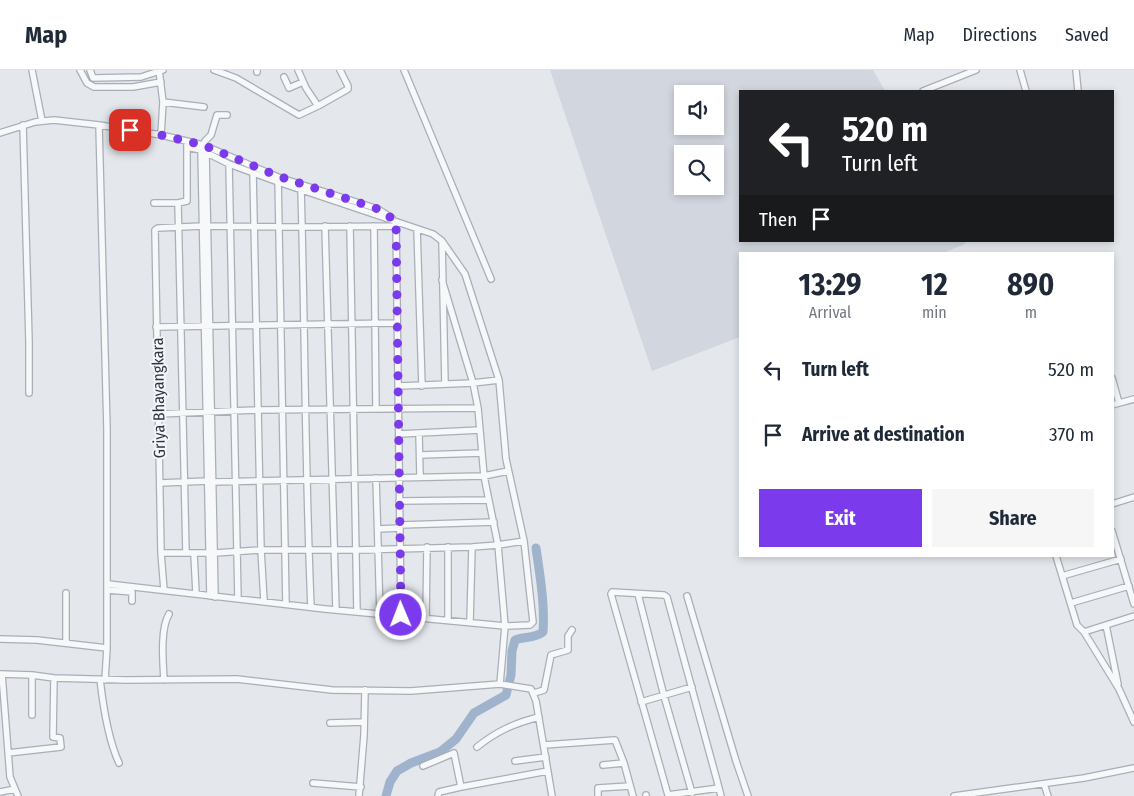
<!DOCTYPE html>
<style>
body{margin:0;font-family:"Fira Sans Condensed",sans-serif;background:#f6f6f7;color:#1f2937;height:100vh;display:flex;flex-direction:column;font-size:19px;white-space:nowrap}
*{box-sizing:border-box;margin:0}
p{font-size:16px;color:#747a83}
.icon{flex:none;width:28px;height:28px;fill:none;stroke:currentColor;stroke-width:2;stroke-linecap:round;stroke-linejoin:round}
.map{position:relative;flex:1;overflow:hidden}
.panel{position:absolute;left:739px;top:182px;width:375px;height:305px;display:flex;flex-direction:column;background:#fff;border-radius:0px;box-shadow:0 2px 8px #0003}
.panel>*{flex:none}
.guide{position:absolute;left:739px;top:20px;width:375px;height:152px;border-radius:0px;box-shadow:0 2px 8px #0003;background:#202124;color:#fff;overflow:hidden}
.fabs{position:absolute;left:674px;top:15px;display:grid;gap:10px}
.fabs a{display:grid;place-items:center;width:50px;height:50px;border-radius:0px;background:#fff;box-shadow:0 2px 8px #0003;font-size:25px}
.pin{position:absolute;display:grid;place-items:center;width:42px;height:42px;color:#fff;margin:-21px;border-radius:10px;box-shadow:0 2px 8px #0006}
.me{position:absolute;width:55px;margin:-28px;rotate:359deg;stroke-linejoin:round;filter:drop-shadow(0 0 4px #0008)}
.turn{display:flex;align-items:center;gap:18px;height:105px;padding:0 20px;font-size:22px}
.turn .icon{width:65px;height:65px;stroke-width:2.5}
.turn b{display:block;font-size:35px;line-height:42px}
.then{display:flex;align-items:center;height:48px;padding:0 20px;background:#0003;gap:10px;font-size:19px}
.eta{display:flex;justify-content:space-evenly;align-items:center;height:85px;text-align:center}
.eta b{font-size:30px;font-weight:700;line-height:35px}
.primary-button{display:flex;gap:10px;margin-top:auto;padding:10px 20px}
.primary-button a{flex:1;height:58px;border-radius:0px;background:#7c3aed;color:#fff;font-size:20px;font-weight:700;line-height:58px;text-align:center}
.primary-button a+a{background:#f6f6f7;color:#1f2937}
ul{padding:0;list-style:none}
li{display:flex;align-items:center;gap:15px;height:65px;padding:0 20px}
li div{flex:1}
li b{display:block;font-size:19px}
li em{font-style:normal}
header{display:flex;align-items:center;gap:30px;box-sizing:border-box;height:70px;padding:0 25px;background:#fff;border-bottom:1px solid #e0e1e3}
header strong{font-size:24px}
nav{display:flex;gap:28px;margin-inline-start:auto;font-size:18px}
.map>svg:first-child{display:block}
.built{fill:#d2d6de;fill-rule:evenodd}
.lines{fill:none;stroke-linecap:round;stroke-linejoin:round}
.river{stroke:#9fb4cc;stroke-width:9}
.minor-casing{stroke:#a9aeb7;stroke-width:8}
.minor{stroke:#f7f8fa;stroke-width:5.5}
.route{stroke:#7c3aed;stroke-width:9;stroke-dasharray:0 16.2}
.labels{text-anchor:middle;stroke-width:4;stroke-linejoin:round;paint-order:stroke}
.street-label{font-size:16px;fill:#2b3445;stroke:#f4f6f9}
</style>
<header>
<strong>Map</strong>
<nav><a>Map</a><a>Directions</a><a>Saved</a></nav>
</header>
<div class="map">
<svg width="1134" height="726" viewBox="0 0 1134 726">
<rect width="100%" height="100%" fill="#e4e7ec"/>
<!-- built -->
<path class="built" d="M550,0h323l12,21h-145v150h225v3l-24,10h-201v83l-88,34zM682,24h33v32h-33zM682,84h33v32h-33z"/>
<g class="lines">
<!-- river -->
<path class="river" d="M386,726l4,-14 7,-11 14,-8 29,-11 16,-13 18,-26 32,-18 5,-20 1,-24 3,-11c9,-4 19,-1 28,-8 2,-28 -3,-56 -7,-84"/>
<defs>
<path id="minor" d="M32,0l10,51
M80,0l7,13 7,4h39l28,-5
M90,0l3,8 48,-1 22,-7
M159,0l4,32 -2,33
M214,0l22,8 63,37 19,-9 30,-17v-3l-8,-16
M257,0v2
M298,0l8,18 12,18
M404,0l87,209
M1020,0l6,21
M1076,0l2,21
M284,7l5,11 14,-6
M923,21l53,-21
M163,32l41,5
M23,55l6,216v52
M99,55l8,304v219
M0,63l35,-11 19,-2 45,5 62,10 42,10 75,32 100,32 14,9
M206,83l9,444
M229,94l9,435
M253,103l8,377 3,51
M278,107l8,427
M301,119c4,140 4,279 10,418
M154,133h24l9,-2v-57
M178,133l8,350
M396,153l5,392
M325,156l11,384
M350,156l7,386
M374,156l2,183
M417,159l5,157
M442,171l3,143
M442,210l31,103 5,25 6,68 14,69 7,81 -5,58
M156,257l241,-4
M1112,308l7,25
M399,316l74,-3 26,-3
M1112,335l22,-6
M158,344l100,-4 220,-2
M419,363l1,44
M399,364l81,-4
M420,385l62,-2
M376,408l4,136
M213,412l271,-6 24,-5
M160,413l48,-2
M399,431l89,-1
M1112,434l22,-7
M400,455l94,-3
M378,459l22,-1
M1112,461l22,73
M161,483h49
M215,483l46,-3h96l115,-3 26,-2 26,-4
M194,484l2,39
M1056,486l21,69 7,7 35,57 15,33
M1062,506l59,-17
M108,514l217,25 180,17 25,-1 3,-3 -9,-81 -18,-82 -7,-79 -34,-106 -23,-33 -9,-7 -155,-52 -49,-18 -28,-14 -14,-3
M108,520l24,2v9
M164,520l-3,-37 -6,-323 3,-2 45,-2 99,1 93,-1
M638,524l26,102 28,97
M210,526l-9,-446 4,-9 6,-6 6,-20h10
M687,526l49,165 12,35
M1071,533l58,-17
M426,548l1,-71
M448,550v-73
M470,552l2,-75
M1106,555l12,59
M1084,562l50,-16
M0,569l37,1 70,8 -2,32
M66,573v-50
M0,604l32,1 22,3 73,2 110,-1 95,11 79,1 89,-7 31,5 5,12 16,95
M2,604l8,103 8,19
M100,609c3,27 8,60 19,84
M164,610c-1,-18 -4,-51 5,-66
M534,623l10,-3 7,-35 17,-5v-14l4,-6
M641,632l51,-15
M32,645v-40
M330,653l34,-1
M544,675l71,-5 9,23 9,33
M477,677c20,-16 38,-24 62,-30
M8,683l53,-6 -1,-9 -7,-1 1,-59
M515,691l31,-4
M603,695l21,-2
M423,696l31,-13 7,34 87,-16
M313,713l48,4
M1044,714l4,12
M719,718l-51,7 -57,-201 1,-2 52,3 3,2 52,191 2,8
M0,722l15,-3
M646,725v1
M359,726l5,-61 1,-45
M438,726l1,-4 22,-5
M598,726v-8l32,-2
M954,726l130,-18 50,-10"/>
</defs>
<!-- minor casing -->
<use href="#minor" class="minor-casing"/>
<!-- minor -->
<use href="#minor" class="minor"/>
</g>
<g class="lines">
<!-- route -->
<path class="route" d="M130,60l31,5 42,10 75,31 100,33 18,12 5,394"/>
</g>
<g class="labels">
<!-- street labels -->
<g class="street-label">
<text transform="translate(158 328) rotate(-91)" y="6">Griya Bhayangkara</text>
</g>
</g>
</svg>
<div class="fabs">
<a><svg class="icon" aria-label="sound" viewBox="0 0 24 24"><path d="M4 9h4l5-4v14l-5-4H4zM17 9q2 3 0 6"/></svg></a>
<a><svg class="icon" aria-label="search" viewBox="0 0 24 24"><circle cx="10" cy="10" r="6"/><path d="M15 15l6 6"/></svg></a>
</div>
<div class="pin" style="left:130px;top:60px;background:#d93025"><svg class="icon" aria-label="arrive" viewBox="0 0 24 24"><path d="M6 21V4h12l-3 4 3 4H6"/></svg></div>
<svg class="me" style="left:401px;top:545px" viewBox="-20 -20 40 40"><circle r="17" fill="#7c3aed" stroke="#fff" stroke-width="3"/><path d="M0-11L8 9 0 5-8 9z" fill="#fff"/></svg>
<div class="guide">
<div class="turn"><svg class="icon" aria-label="left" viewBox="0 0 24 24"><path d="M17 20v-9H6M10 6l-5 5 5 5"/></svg><div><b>520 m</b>Turn left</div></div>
<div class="then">Then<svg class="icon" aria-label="arrive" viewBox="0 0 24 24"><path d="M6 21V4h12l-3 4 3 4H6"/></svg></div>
</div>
<section class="panel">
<div class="eta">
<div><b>13:29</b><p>Arrival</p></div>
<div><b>12</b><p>min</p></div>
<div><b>890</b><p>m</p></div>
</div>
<ul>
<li><svg class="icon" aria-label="left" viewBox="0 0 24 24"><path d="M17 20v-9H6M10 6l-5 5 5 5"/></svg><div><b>Turn left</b></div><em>520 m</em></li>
<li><svg class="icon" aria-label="arrive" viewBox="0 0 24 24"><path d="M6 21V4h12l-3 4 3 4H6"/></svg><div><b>Arrive at destination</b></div><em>370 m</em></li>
</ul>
<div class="primary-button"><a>Exit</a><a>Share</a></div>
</section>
</div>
